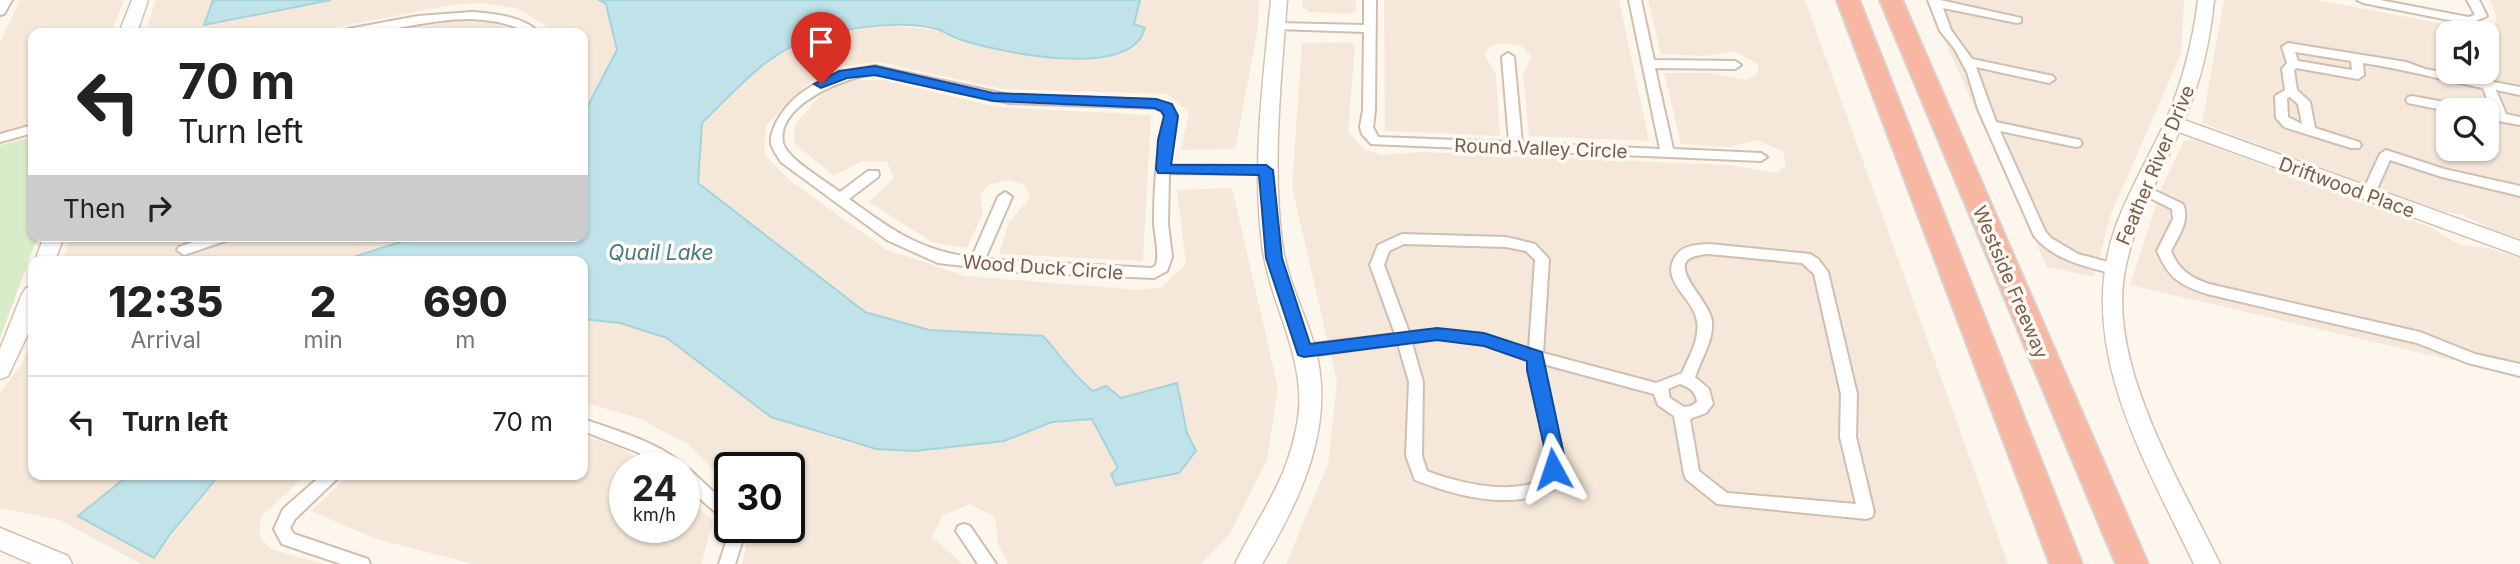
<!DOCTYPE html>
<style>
body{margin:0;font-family:Inter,sans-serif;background:#f6f6f6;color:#222;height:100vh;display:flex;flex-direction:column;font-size:26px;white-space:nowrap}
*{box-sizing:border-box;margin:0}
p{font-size:23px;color:#767676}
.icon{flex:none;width:38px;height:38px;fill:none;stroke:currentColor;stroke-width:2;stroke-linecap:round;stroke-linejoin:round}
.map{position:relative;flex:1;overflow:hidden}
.sheet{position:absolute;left:28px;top:256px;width:560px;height:224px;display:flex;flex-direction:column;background:#fff;border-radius:14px;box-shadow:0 2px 5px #0004}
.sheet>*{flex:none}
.top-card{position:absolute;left:28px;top:28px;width:560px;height:214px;border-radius:14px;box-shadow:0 2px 5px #0004;background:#fff;color:#222;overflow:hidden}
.tools{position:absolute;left:2436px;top:21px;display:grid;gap:14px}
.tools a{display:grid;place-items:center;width:63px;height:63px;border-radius:14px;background:#fff;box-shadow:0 2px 5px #0004;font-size:35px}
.speed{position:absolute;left:609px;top:452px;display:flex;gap:14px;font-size:35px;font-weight:700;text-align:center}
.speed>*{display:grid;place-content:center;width:91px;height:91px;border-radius:50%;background:#fff;box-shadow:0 2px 5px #0004;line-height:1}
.speed small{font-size:18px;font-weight:400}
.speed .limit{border:4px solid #111;border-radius:10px;background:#fff;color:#111}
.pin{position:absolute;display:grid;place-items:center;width:60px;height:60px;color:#fff;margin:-72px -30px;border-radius:50% 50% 50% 0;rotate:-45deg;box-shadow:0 0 7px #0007}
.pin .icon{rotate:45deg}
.me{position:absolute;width:77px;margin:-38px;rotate:355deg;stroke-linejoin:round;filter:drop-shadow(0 0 5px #0008)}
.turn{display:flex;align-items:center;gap:24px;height:147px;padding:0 35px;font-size:32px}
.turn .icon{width:91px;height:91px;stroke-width:2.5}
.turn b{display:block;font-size:49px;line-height:60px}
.then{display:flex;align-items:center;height:66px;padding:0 35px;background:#0003;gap:14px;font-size:26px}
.eta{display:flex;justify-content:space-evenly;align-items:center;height:119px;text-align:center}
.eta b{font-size:42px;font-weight:800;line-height:49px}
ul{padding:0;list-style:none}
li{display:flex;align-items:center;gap:21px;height:91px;padding:0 35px;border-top:2px solid #e0e0e0}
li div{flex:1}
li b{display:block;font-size:26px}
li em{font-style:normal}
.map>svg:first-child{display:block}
.residential{fill:#f5e8da;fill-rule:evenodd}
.green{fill:#d8ecc9}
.water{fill:#bfe3e8;stroke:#a5d3da;stroke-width:2}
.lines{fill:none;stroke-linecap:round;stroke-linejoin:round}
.street-casing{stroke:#d1beb0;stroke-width:4}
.secondary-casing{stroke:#d6c0b0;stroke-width:3}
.highway-casing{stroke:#dad1cd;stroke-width:4}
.street{fill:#fff;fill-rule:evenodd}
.secondary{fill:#fff;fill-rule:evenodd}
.highway{fill:#f7b7a3;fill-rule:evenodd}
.route{fill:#1a73e8;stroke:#114b97;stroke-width:2}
.labels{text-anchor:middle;stroke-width:7;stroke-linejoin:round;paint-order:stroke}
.street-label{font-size:19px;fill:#7a5c4d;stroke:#fffaf3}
.water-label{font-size:21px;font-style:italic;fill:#437c86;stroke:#fffaf3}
</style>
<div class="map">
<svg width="2520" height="564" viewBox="0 0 2520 564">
<rect width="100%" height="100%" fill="#fdf6ec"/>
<!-- residential -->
<path class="residential" d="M20,0h104l-13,33h-78v90l-33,9v-89z
M156,0h57l-8,25 126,-25h268l7,3 11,47 -34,65v-82h-35l-4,-9 -28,-16 -35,-5 -30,2 -145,28h-161z
M1140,0h119l-1,28 -23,121 -54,1 8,-38 -21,-18 -165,-5 -124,-27 -36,4 -28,11 -49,48 -2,29 23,24 98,71 80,27 176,14 21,-3 24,-23 -9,-74 55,-2 46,200 -11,72 -37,74 -29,30h-193l-10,-20 -3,-27 -25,-13 -27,11 -11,22 31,27h-221l8,-37h39v-60h-59v20l-41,-42 -48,-26 -58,-17v-83l37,4 47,15 104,79 85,28 20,4 128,-8 48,-19 40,-3 26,49 78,-17 -9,-18 -10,-50 -56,15 -15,-12 -13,5 -15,-12 -15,-22 -20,-21 -114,-6 -64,-18 -167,-129 4,-60 63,-62 52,-25 67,-11 54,5 23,10 177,2 7,-14 -11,-3z
M1302,0h54v11l-6,3 -41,-2 -7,-6z
M1384,0h235l30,141 -120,-5 -6,-60 8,-20 -8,-9 -18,-4 -13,2 -8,9 12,20 4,62 -115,-5z
M1648,0h157l203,564h-722l42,-100 9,-82 -45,-195 10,-144 47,-1 6,5 -7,84 16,19 19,5 37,-3 310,13 46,8 10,-7 -3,-14 -25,-12 -30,7 -47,-3 -17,-71h46l35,7 13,-6v-10l-24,-13 -29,5 -44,-2z
M1926,0h258l-3,54 -70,160 -17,63 -47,-10z
M2224,0h93l159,30 18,-3 3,-9 -7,-18h30v239l-32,-11 -25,-13 -31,-6 -230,-86zM2448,33h39v39h-39zM2448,110h39v39h-39z
M455,20l30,1 23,7 5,5h-125z
M856,80h27l114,27 154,8 -8,146 -144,-7 10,-32 21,-24 -5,-13 -16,-5 -19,4 -10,10 3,19 -16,35 -35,-6 -63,-40 25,-24 -7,-16 -25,-1 -28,15 -40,-33 1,-18 22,-26 17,-12z
M2196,140l233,87 31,18 28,3 32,10v118l-390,-91 32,-98 22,-46z
M71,236h347l-77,25h-279z
M33,338v136h97l-52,42 76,42 66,-84h87l-46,43 -2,19 12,13 52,15h-182l-81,-44 -60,-12v-115l22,-29z
M583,436l33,10 39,21h-30v60h59v-33l29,27 -12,43h-228l-97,-25 -65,-28 39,-37h233z"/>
<!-- green -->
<path class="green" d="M33,137v99h5l-38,102v-193z"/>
<!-- water -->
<path class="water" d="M213,0h118l-127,25z
M599,0h541l-6,24 11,4c-14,53 -146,24 -183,12 -9,-2 -16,-8 -25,-11 -37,-9 -79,-2 -116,6 -50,12 -84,54 -119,88l-4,60 167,129 64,18 114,6c17,18 29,39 50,55l13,-5 15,12 56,-15 10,50 9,18 -17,22 -63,12 -5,-11 7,-6 -26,-49 -40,3 -48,19 -89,10 -39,-2 -105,-32 -104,-79 -47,-15 -37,-4v-58h-242l78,-25h164v-121l34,-65 -11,-46z
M130,474h90l-49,59 -17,25 -76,-42z"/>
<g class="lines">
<defs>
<path id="street" d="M0,0h12l-8,14 -4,1z
M1364,0h12l-1,110 -2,17 5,10 131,5 -7,-85 6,-4 6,4 8,86 138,6 -31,-149h12l13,60 81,1 6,4 -6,4 -80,-1 18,81 88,4 6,4 -6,4 -390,-17 -9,-10 -2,-7 3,-17 1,-78 -87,-3 -6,-3 6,-3 87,2z
M1928,0h12l81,18v4l-4,1 -74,-15 8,22 21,29 81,17 2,3 -6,4 -73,-16 20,55 84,18 2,3 -2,3 -4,1 -76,-16 45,100 6,7 27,16 41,11 2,4 -2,4 -5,1c-29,-8 -59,-13 -80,-38l-56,-127 -11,-37 -13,-24 -14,-17z
M2357,0h23l88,17 7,-2 -8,-15h12l8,16 -18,8 -106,-21z
M472,12c24,2 50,4 68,21 -13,1 -19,-5 -31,-8 -12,-4 -25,-5 -37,-6 -44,-1 -87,16 -130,14l6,-4 70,-13z
M2288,43l118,19 19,7 95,18v8l-24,-5 10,24 14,3v8l-33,-6v-8l5,1 -9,-24c-40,-8 -79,-19 -120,-25l1,12 -6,4 -62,-11 -2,2 3,20 13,12 5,26 44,14 2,3 -2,3h-8l-67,-21 -8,-9 -1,-22 10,-6 -3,-21 5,-6 -5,-16zM2295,52l56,9 1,9 -54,-9zM2290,97l8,7 4,20 -14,-7 -1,-19z
M875,66l134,29 147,5 15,5 6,11 -7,49 96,1 6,4 -6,4 -97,-1 -1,51 4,33 -5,14 -13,7 -138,-6 -78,-9 -51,-23 -106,-78c-3,-5 -9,-13 -10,-19 -1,-7 3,-16 6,-22 19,-35 60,-50 98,-55zM875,74l134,29 146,5 7,3 3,5c-8,34 -11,69 -11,105 0,15 6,29 2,44l-4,3 -167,-9 27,-62 -7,-5 -7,5 -26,60c-53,-6 -81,-28 -123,-58l29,-22 1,-3 -1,-3h-10l-28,21c-13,-10 -53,-33 -57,-49 -7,-39 63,-66 92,-69z
M2412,96l53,10 6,4 -23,1 -40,-8 -2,-3 2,-3z
M33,125v8l-33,9v-8z
M2386,150l58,19 76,17v10l-78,-19 -52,-17 -17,38h-10l-2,-3 19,-41z
M2143,185l40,19c7,17 -4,31 -12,47 8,19 19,26 38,33l211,48 55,22 45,10v12l-52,-13 -51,-20 -210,-49c-28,-9 -38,-16 -50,-43l16,-32 -1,-10 -34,-17 -2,-3 2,-3z
M1402,234l104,3 29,7 14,15 -6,94 113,30 26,-10c7,-16 18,-34 15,-52 -3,-23 -37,-39 -22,-64 7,-12 21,-12 34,-13l101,10 8,5 10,13 29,122 -1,43 18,75 -2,5 -6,2 -149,-15 -31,-25 -2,-5 -10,-58 -16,-11 -4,-11 -111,-30 20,91 -7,33c-44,23 -97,9 -141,-8l-9,-24 3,-74 -11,-38 -94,13 -5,-2 -2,-4 2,-4 5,-2 91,-11 -25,-69 8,-20zM1404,244l102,3 20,4 9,9 -6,89c-44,-15 -73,-23 -120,-17l-25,-67 5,-14zM1709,254l93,9 12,11 27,120 -1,43 16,67 -129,-11 -28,-22 -9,-52 16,-6 7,-9 -4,-15 -14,-12c6,-18 19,-37 17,-56 -3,-24 -58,-64 -3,-67zM1437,339l46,5 45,16v10l19,85 -4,24c-31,17 -85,4 -116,-8l-5,-15 1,-74 -11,-39zM1680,384c10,3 16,8 17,18l-6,4 -7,1 -14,-9 -2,-9z
M210,236h23l-2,3 -47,16 -7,-5 2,-3z
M583,419c23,8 88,27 100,48h-20l-26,-15 -54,-21z
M684,469l6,1 40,37v20h12l1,12 -8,25h-16l8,-25 1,-16 -44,-38z
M323,474h19l-47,45 -5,9 4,6 74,25 2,5h-29l-59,-20 -8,-15 9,-20z
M964,524l6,2 26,38h-18l-22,-33 2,-5z"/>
<path id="secondary" d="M132,0h16l-11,33h-18z
M1271,0h16c-6,80 -15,163 -5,243 5,36 22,68 32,101 23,79 -12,153 -52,220h-27c26,-53 53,-83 63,-145 9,-63 -29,-115 -36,-175 -10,-81 1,-164 9,-244z
M2198,0h16c-4,42 -13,81 -30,120l336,121v15l-341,-124c-19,44 -43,85 -53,133 -22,95 54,216 94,299h-26c-50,-105 -122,-222 -77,-341 14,-36 34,-70 50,-105 16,-38 26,-77 31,-118z
M44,236h20l-9,25h-20z
M33,286v37l-25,53 -8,3v-30l22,-55 4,-6z
M0,528l68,28 4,8h-40l-32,-14z"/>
<path id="highway" d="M1837,0h22l223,564h-32z
M1880,0h22l246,564h-32z"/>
</defs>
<!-- street casing -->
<use href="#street" class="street-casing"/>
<!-- secondary casing -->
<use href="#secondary" class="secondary-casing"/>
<!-- highway casing -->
<use href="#highway" class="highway-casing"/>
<!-- street -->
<use href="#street" class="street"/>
<!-- secondary -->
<use href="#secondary" class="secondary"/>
<!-- highway -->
<use href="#highway" class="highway"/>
</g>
<!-- route -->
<path class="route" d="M875,66l118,27 163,6 16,5 6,12 -7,49h95l7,5 9,88 28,86 127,-16 47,5 58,19 22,103 -5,19 -6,2 -7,-2 -2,-5 2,-14 -19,-85v-9l-43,-15 -47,-6 -133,17 -6,-2 -32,-97 -7,-83 -101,-2 -2,-4 2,-29 6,-24 -3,-5 -7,-3 -161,-7 -118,-26 -28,3 -26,10 -7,-4 25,-13z"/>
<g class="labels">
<!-- street labels -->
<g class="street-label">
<text transform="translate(1541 148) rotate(2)" y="7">Round Valley Circle</text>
<text transform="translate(2155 165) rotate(-67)" y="7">Feather River Drive</text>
<text transform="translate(2347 187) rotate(20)" y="7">Driftwood Place</text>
<text transform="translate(1043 267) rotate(4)" y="7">Wood Duck Circle</text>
<text transform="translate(2011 282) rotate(67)" y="7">Westside Freeway</text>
</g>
<!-- water labels -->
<g class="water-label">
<text x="661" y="260">Quail Lake</text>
</g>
</g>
</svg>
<div class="tools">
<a><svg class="icon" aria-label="sound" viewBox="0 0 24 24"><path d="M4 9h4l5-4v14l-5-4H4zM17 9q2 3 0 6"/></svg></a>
<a><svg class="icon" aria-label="search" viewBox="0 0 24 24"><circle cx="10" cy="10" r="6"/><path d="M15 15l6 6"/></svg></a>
</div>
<div class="speed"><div>24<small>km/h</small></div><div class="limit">30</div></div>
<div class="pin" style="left:821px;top:84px;background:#d93025"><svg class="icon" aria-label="arrive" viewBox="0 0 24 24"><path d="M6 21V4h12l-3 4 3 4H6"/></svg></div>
<svg class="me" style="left:1553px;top:469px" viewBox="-20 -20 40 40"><path d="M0-17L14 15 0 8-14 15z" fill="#1a73e8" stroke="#fff" stroke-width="4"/></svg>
<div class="top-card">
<div class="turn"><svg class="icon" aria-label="left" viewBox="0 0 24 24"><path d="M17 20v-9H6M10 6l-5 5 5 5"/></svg><div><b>70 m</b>Turn left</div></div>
<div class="then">Then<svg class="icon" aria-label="right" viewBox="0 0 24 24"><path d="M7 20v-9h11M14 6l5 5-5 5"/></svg></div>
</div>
<section class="sheet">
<div class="eta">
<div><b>12:35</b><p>Arrival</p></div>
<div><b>2</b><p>min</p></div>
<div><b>690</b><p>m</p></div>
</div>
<ul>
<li><svg class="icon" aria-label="left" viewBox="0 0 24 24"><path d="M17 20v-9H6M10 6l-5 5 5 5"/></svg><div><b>Turn left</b></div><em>70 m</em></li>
</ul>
</section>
</div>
